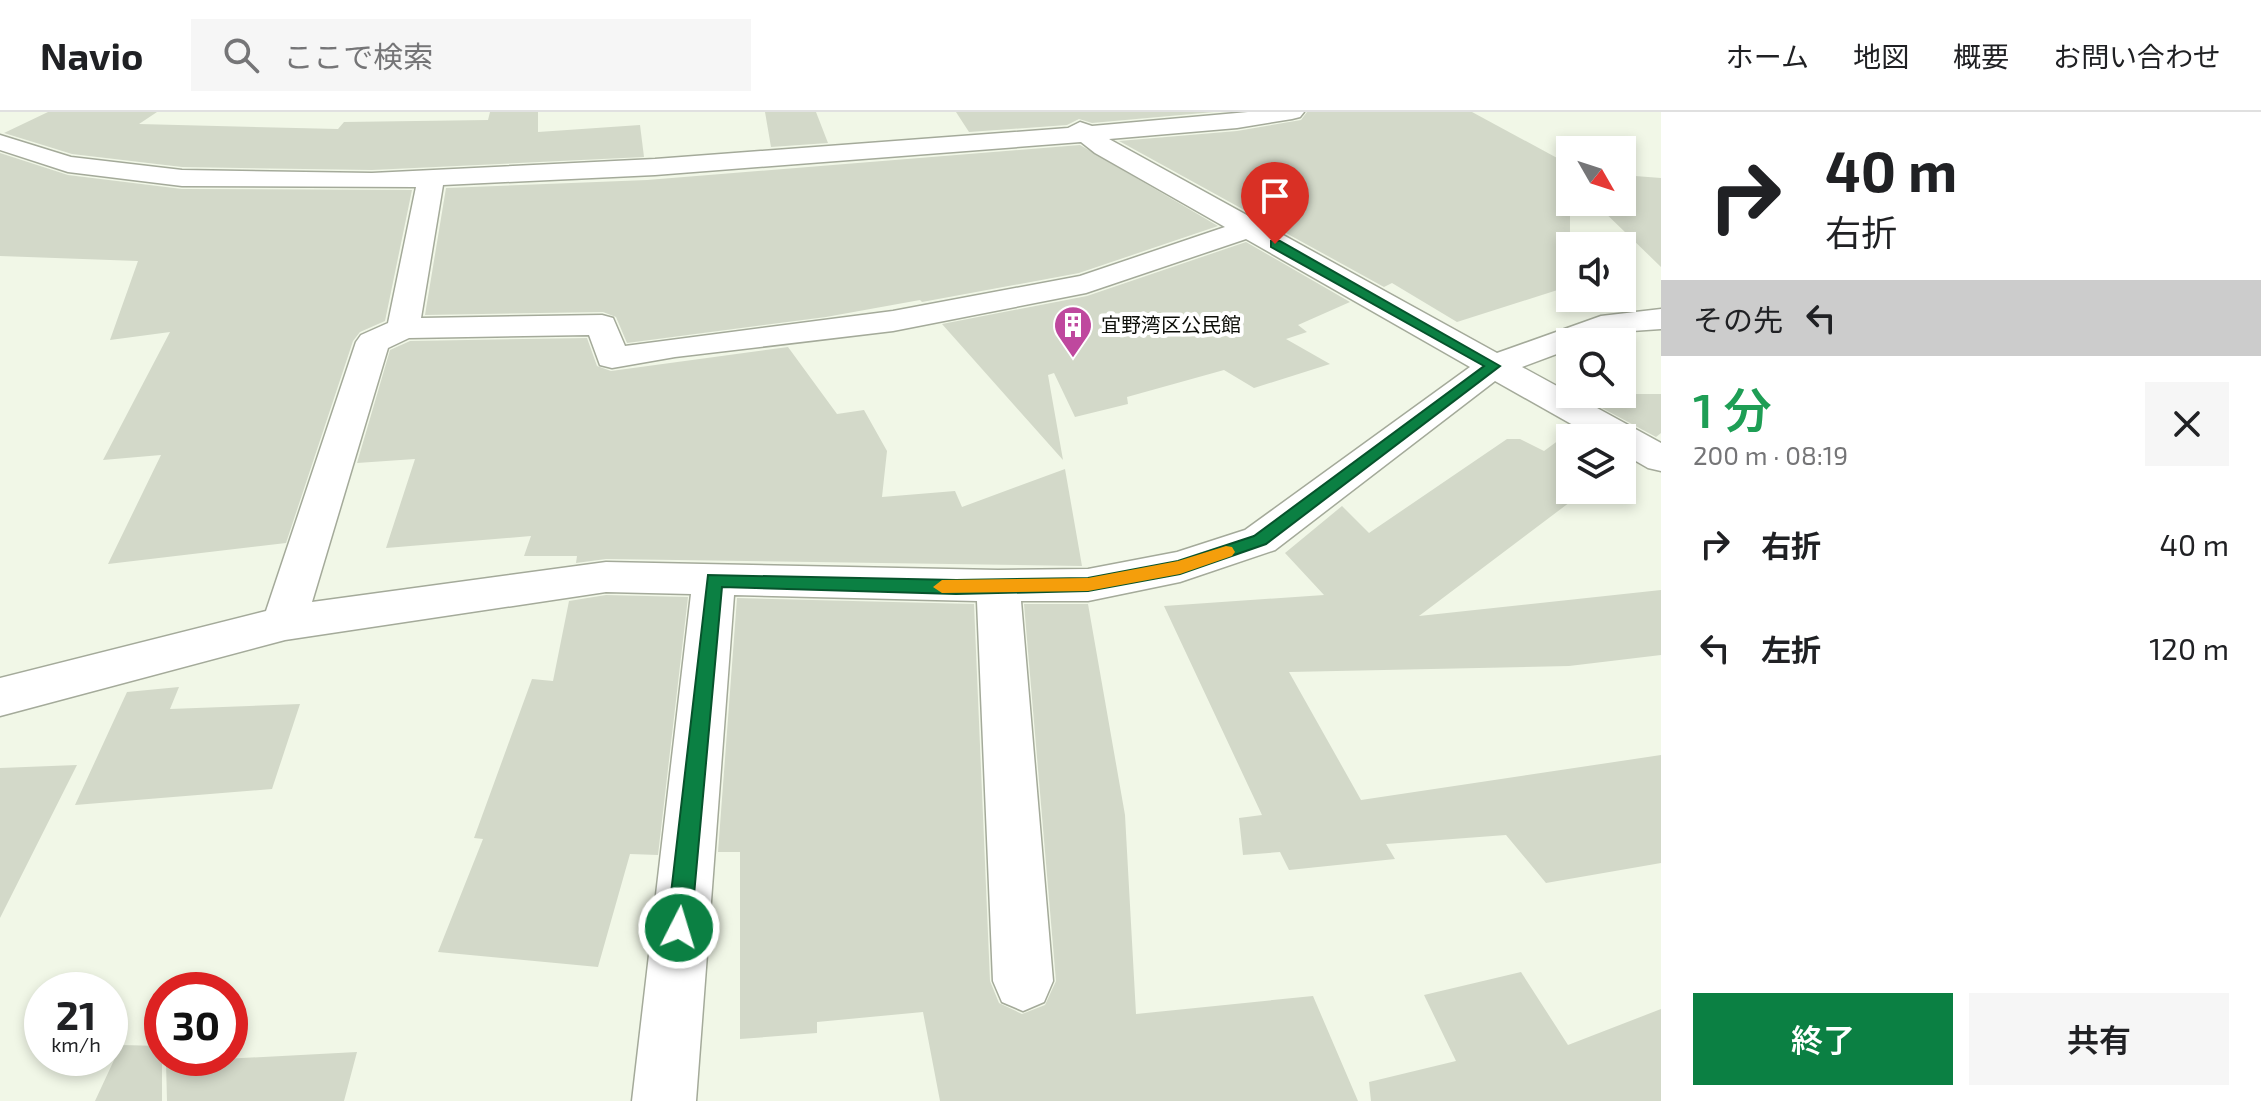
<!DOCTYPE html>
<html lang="ja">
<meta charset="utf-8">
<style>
body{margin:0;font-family:"Exo 2","Noto Sans JP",sans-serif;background:#f6f6f6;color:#202124;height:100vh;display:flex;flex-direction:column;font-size:30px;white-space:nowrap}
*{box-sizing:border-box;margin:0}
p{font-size:26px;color:#757577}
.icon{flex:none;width:44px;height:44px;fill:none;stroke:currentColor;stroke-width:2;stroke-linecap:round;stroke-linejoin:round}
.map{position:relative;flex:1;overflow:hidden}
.drawer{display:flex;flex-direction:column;background:#fff;width:600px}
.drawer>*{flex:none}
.guide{background:#fff;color:#202124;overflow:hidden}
.needle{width:52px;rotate:129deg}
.fabs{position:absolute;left:1556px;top:24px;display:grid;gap:16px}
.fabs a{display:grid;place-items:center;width:80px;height:80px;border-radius:0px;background:#fff;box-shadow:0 4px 12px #0003;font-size:40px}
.speed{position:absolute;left:24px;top:860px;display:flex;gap:16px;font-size:40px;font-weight:700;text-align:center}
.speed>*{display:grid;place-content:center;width:104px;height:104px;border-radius:50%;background:#fff;box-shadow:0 4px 12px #0003;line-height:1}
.speed small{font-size:20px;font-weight:400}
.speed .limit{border:12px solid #d22;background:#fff;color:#111}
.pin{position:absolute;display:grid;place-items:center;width:68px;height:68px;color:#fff;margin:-82px -34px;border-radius:50% 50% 50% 0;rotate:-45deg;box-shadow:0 0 8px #0007}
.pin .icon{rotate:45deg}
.me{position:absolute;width:88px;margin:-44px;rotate:5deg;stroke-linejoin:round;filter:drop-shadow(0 0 6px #0008)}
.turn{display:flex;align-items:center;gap:28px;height:168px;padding:0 32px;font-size:36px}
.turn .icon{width:104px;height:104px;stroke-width:2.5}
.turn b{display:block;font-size:56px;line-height:68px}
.then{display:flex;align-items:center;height:76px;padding:0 32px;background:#0003;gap:16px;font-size:30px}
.round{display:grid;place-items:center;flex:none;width:84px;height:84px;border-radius:0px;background:#f6f6f6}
.head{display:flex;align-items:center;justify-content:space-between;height:136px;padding:0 32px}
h1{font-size:48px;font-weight:600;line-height:60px;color:#1e9e55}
.button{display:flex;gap:16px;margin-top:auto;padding:16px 32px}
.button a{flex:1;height:92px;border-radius:0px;background:#0b8043;color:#fff;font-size:32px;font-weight:600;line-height:92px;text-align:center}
.button a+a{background:#f6f6f6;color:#202124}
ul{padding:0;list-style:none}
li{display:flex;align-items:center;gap:24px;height:104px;padding:0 32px}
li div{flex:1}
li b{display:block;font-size:30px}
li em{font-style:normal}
header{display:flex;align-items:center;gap:48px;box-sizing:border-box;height:112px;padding:0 40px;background:#fff;border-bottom:2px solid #e0e0e0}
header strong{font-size:38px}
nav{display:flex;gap:44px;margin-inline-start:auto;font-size:28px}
.search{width:560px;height:72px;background:#f6f6f6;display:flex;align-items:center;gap:20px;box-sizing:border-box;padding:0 28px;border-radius:0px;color:#757577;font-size:30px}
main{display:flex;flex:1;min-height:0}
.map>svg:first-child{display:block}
.building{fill:#d3d9c9}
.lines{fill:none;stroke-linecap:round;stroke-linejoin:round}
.minor-casing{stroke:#a4aa9a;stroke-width:3}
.minor{fill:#fff;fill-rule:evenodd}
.route{fill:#0b8043;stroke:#07532c;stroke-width:2}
.slow{fill:#f59e0b}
.labels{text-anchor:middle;stroke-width:8;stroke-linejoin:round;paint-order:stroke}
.far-poi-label{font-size:20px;fill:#0c0e08;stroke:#fff;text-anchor:start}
</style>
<header>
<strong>Navio</strong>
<div class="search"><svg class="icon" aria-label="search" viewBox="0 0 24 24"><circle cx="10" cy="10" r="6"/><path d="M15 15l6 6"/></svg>ここで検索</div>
<nav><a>ホーム</a><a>地図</a><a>概要</a><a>お問い合わせ</a></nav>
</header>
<main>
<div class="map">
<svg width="1661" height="989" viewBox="0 0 1661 989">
<rect width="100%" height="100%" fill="#f1f7e7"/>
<!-- building -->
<path class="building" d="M48,0h109l-18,12 199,5 6,-7 144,-2 2,-8h48v20l102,-7 4,32 -272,13 -190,-3 -110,-13 -68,-21z
M765,0h51l12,31 -57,4z
M956,0h258l-122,11 -13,-4 -12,6 -98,7z
M1307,0h165l98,53v121l-113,36 -65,-39 -8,4 -265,-146 118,-10 64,-11z
M1080,33l138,81 -139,47 -157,29 -2,-2 -94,17 -199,26 -11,-26 -13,-5 -178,3 21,-127 201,-8z
M0,41l68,22 114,14 230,1 -27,131 -25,11 -7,9 -67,202 -178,21 53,-109 -58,5 67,-128 -60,8 28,-79 -138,-5z
M1622,63l39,3v89l-67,-65h28z
M1246,130l104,60 -52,23 9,7 -21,7 44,25 -76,24 -30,-18 -97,27 1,7 -53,13 -21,-44 -6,2 15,85 -121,-136 145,-28z
M587,226l10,28 14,5 177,-24 49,67 27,-4 23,41 -5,46 73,-6 7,16 103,-38 17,97 -476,-7 -30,4 1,-7h-53l7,-20 -145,12 29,-89 -58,4 33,-113 20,-9z
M1621,282h40v39l-5,4 -54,-29z
M1574,317l16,9h-20v52h16l-167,126 242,-26v65l-92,11 -280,6 72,128 300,-45v108l-115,20 -40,-48 -120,9 9,15 -106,11 -9,-18 -37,3 -4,-37 23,-3 -98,-209 160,-11 -39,-42 57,-47 27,27 138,-94h13l24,12z
M606,483l82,2 -30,258 -28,-1 -32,113 -160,-15 45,-113 -9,-1 58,-159 21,2 16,-80z
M737,486l237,6 16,377 9,22 23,11 23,-9 11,-24 -32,-377h64l37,211 11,199 177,-18 45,105h-418l-17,-89 -106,10v11l-77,6v-187h-22z
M179,575l-9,22 130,-5 -28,85 -197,16 52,-113z
M77,653l-77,153v-150z
M1521,860l47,73 93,-36v92h-290l-2,-19 87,-21 -32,-66z
M121,933l41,1v55h-67z
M357,940l-13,49h-177l-1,-39z"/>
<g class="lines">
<defs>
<path id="minor" d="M1248,0h56l-4,5 -8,2 -55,9 -128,11 388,214 104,-37 60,-7v20l-44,3 -27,10h-20v7l-48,18 139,76v28l-13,-3 -26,-15v-15h-26l-101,-57 -220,169 -95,32 -92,19h-67l32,380 -9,21 -21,9 -21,-9 -9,-21 -16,-380 -243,-6 -38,506h-64l59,-507 -85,-2 -321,48 -285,76v-38l266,-67 90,-269 5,-7 27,-12 28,-136 -234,-1 -114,-14 -68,-22v-15l71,22 111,13 190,3 283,-14 413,-31 12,-6 12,4zM1081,30l14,11 130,74 -145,49 -187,35 -268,35 -12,-28 -11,-3 -181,3 22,-133 212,-10zM1246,127l224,128 -225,163 -68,22 -89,17 -90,1 -392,-8 -294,40 76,-254 21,-10 180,-3 11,30 12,3 63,-11 218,-26 193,-38z"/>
</defs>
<!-- minor casing -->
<use href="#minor" class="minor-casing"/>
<!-- minor -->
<use href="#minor" class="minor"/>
</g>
<!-- route -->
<path class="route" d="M1271,129h9l220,125 -234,178 -86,30 -92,17 -132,3 -234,-7 -31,341 -3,8 -9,4 -8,-4 -4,-8 41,-353 248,5 132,-2 90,-17 76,-25 230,-170 -213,-119z"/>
<!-- slow -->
<path class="slow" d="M1226,434l6,1 3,5 -3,4 -52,18 -92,17 -146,2 -9,-6 9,-7 146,-2 90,-17z"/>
<!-- icons -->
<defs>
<symbol id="building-pin" viewBox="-11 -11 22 30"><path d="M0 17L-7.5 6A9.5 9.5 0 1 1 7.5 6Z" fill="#bf489e" stroke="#fff"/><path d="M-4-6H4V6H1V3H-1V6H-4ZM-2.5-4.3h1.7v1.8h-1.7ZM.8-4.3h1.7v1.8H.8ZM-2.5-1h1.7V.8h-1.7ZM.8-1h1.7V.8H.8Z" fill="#fff"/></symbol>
</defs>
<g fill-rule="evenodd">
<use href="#building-pin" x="1051" y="191" width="44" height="60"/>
</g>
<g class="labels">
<!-- far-poi labels -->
<g class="far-poi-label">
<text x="1101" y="220">宜野湾区公民館</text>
</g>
</g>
</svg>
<div class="fabs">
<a><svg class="needle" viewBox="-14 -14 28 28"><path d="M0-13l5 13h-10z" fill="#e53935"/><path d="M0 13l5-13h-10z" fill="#757577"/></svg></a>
<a><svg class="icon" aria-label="sound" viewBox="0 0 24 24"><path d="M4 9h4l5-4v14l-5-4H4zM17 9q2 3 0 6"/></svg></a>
<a><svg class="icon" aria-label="search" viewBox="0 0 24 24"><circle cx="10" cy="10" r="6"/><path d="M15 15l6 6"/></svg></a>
<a><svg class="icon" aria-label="layers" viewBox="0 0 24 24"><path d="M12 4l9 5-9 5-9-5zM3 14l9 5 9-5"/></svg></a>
</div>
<div class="speed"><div>21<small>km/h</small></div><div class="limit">30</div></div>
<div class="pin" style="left:1275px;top:132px;background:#d93025"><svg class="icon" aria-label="arrive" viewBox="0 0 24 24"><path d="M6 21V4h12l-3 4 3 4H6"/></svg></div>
<svg class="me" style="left:679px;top:816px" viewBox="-20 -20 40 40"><circle r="17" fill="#0b8043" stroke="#fff" stroke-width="3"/><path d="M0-11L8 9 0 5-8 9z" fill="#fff"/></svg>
</div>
<section class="drawer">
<div class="guide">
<div class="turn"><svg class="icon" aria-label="right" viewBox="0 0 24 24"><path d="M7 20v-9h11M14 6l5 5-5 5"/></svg><div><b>40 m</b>右折</div></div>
<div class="then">その先<svg class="icon" aria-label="left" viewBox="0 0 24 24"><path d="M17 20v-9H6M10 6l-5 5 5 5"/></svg></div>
</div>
<div class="head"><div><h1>1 分</h1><p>200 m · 08:19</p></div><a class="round"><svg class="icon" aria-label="close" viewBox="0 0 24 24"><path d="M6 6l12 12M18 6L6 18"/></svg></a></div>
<ul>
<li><svg class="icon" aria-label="right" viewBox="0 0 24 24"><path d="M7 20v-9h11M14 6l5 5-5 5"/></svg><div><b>右折</b></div><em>40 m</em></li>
<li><svg class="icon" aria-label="left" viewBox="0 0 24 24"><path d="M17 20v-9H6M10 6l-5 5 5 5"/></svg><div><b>左折</b></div><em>120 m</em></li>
</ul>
<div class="button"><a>終了</a><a>共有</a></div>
</section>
</main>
